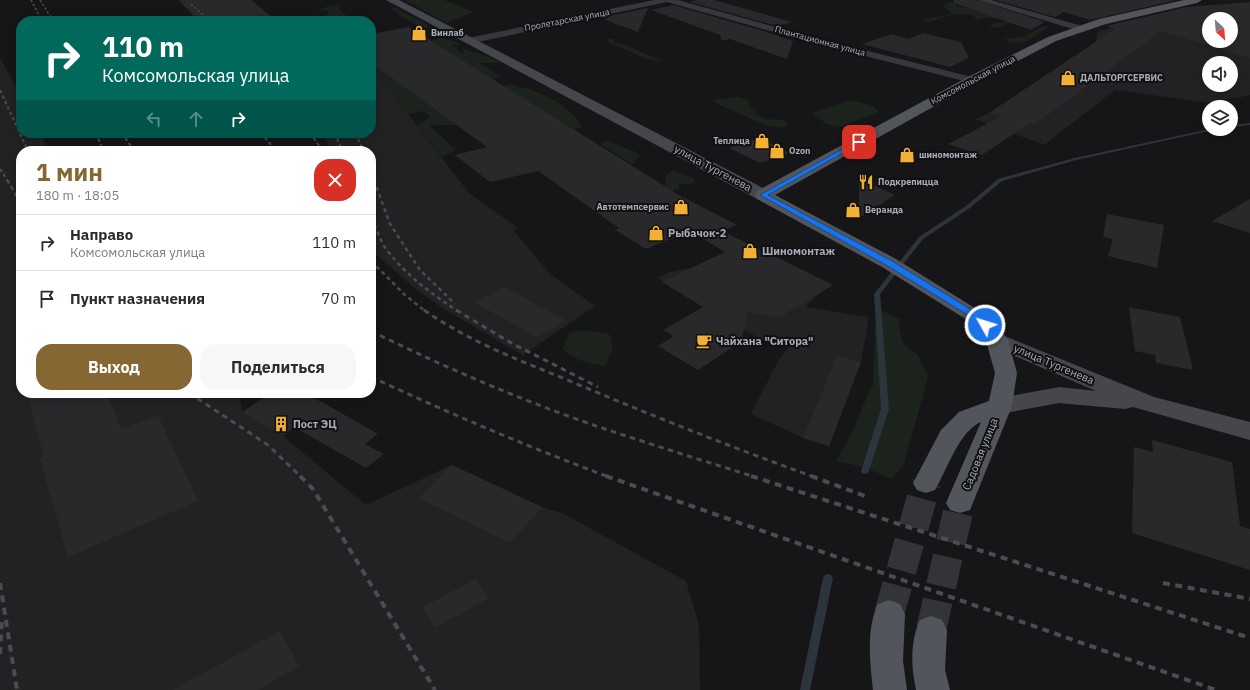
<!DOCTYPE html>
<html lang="ru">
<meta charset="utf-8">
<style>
body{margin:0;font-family:"IBM Plex Sans",sans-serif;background:#f7f7f7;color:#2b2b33;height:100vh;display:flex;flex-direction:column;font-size:15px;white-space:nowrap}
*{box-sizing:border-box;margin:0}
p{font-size:13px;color:#7c7c81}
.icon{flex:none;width:22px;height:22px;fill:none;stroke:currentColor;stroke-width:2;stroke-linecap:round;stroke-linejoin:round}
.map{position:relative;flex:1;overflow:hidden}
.drawer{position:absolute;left:16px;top:146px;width:360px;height:252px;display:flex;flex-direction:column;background:#fff;border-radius:16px;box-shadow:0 2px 10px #0003}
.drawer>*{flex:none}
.guide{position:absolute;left:16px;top:16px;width:360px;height:122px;border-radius:16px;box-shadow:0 2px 10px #0003;background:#00695c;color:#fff;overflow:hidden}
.needle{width:26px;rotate:154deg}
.buttons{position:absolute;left:1202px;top:12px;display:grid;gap:8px}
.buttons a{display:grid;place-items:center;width:36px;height:36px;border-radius:50%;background:#fff;box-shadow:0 2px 10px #0003;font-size:20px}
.pin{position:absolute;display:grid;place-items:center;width:34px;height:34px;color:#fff;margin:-17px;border-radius:8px;box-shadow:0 2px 6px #0006}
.me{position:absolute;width:44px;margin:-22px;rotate:309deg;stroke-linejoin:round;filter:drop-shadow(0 0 3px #0008)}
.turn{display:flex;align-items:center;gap:14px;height:84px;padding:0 20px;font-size:18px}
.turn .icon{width:52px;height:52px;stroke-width:2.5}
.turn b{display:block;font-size:28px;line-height:34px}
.lanes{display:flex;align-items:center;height:38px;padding:0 20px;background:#0003;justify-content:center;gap:20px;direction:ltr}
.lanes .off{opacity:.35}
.round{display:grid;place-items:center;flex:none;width:42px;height:42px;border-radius:16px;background:#f7f7f7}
.summary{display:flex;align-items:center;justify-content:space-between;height:68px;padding:0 20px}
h1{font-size:24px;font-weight:800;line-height:30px;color:#856733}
.action{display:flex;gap:8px;margin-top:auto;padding:8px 20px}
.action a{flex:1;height:46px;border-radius:16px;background:#856733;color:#fff;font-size:16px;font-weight:800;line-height:46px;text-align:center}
.action a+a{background:#f7f7f7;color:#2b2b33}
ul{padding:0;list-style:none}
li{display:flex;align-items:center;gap:12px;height:56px;padding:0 20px;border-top:1px solid #e1e1e2}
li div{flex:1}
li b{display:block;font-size:15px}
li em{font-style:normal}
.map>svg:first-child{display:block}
.built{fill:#222225;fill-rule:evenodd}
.green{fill:#1c231d}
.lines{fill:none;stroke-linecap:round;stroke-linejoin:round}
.stream{fill:#2c353c;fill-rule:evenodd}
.building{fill:#29292c;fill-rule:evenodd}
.primary-tunnel{stroke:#333438;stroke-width:30;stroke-dasharray:30 15;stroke-linecap:butt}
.street{fill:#37383d;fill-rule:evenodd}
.secondary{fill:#45474d;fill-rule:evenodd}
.primary{fill:#53555c;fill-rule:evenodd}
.rail-far4{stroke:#4a4c52;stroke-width:1.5;stroke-dasharray:2.5 2;stroke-linecap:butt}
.rail-far3{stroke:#4a4c52;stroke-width:2;stroke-dasharray:3.5 2.5;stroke-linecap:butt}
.rail-far2{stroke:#4a4c52;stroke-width:2.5;stroke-dasharray:4 3.5;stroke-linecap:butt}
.rail-far1{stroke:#4a4c52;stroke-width:3;stroke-dasharray:5.5 4.5;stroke-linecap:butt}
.rail{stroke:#4a4c52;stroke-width:4;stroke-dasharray:7 5.5;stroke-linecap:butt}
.route{fill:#1a73e8;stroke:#114b97}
.labels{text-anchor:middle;stroke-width:4;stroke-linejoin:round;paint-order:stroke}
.far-street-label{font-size:9px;fill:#a8adb8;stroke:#111113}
.far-poi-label{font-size:9px;font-weight:bold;fill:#a8adb8;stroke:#111113;text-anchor:start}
.street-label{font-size:11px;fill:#a8adb8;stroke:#111113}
.poi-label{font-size:11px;font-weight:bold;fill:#a8adb8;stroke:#111113;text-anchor:start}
</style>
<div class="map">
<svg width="1250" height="690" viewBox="0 0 1250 690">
<rect width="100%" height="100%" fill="#161618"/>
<!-- built -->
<path class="built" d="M1205,5l25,1 20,5v84l-39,8 -96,-13 -71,55 -69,-26 14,-6 107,-71 2,-11zM1209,19h22v22h-22zM1209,63h22v22h-22z
M0,58l21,38v37h19l9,18h-28v242h227l-8,7 2,12 41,24 83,69 86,-40 90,42 20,6 124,68 13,44 1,65h-700z
M371,66l98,127 49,35 -5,2 37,44 45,32 -72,49 -76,-44 -33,-23 -38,-34 -5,-6v-97h-40l-7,-18h47z
M771,254l62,31 -12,6 -16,16 64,10 -8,45 -32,84 -26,-8 -52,-24 28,-55 11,-13 -29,-7 -52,-28 -52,-33 13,-6 21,-4 29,-13 24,14z"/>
<!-- green -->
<path class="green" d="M405,0h39l30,12 -28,11z
M956,1l6,1 -6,2v2l8,2 9,-1 44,11c-10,7 -18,10 -29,10l7,-5 11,-1v-2l-20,-3 -11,3 1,-2c-13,-10 -35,1 -49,4l-4,-2 30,-6 -10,-7 4,-4z
M333,5l6,1v4l8,6 -8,5h-14l-1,-4 5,-4 -2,-3h-9z
M394,7l34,18v3c-13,-1 -26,-12 -36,-19z
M1043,26l5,1c-3,4 -7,4 -11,7 -8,7 -23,14 -33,5l19,-2z
M437,36l25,8 -11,1 14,9 -4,-6 19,6 22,9h-22l22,14 -10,2 -61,-38 6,-2z
M607,39h6l2,4 10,2 38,16 -17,-2 -40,-18z
M371,64l13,4 -2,3 75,54h-28l27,25 -14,7 -25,-32 13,-8 -7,-6 -15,3 -37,-48z
M509,84c22,5 48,13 64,31 3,4 6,8 9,12l-9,2 -70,-43z
M738,97l10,3 2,6 6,4 -1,4 11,5 18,1 4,5 -4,3 -19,-3 -46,-20 -6,-5z
M851,100l22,6 6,6 -39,15 -14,-3 -14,-11z
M606,141l30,11 4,5 -4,1 -1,5 -3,1 -30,-19 -1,-2z
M673,170l21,9 1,4 -17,2 2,4 -9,2 -6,-6 1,-10z
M882,311l18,8 -1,7 4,18 15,11 10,22 -24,87 -12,15 -25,-11 -31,-7 14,-25 23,-53 2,-59z
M586,330l23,4 4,14 -8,18c-16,-2 -31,-6 -42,-17l6,-16z"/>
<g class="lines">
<!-- stream -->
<path class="stream" d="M1250,123v2l-19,2v-2z
M1210,129h8l-142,31 -74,21 -32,27 -47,31 -43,55 9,115 -20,62 -1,2 -3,1 -3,-1 -1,-2 20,-62 -7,-115 45,-57 47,-31 32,-27 77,-21z
M828,574l3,1 2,3 -23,112h-10l23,-112 2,-3z"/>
</g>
<!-- building -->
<path class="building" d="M179,0h72l26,21h-79z
M697,0h17l78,22 -15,4 -87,-24z
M954,0h23l68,22 -14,8 -77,-27z
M996,0h181l-87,20 -26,-8 -9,5z
M1250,2v56l-89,-27 -127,94 -4,-2 -48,32 -34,-11 54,-28 -13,-3 126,-84 -9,-3 81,-19zM1209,19h22v22h-22z
M673,5l94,27 26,9 -6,18 -57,-20 -8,2 -2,-6 -69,-25z
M648,8l-10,24 -38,-14z
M409,27l270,168 58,30 -15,6 111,54 -53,32 -32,-5 -7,30 -43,28 -40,-24 16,-10 -11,-6 40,-23 -41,-25 63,-30 -35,-21 -44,18 -31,-19 4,-2 -81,-57 -48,11 -35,-27 32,-8 -116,-84v-29z
M923,33l38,9 8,16 -19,9 -88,-23 29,-10 18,5z
M760,138l30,15 -30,10 -31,-15z
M859,179l36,16 -36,23z
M1250,199v34l-38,-12z
M1107,214l57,11 -7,43 -49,-12 5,-17 -10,-2z
M504,287l62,33 -29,17 -62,-34z
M1129,307l51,10 13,53 -37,-7 -1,-8 -20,-4z
M837,356l24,6 -32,84 -26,-8z
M27,393h80l14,36 37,-14 40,86 -130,56 -28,-98 4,-1z
M271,393h33l23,12 51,29 -13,10 19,10 -18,14 -72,-41 -11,9 -41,-24z
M1152,440l80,22 8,64 10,3v41l-118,-37 2,-86 19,5z
M452,465l90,42 -32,36 -91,-45z
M476,579l12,20 -53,28 -12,-20z
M280,631l19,35 -41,24h-85z"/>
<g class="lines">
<!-- primary-tunnel -->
<path class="primary-tunnel" d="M889,614l37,-131
M931,630l29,-127"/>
<!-- street -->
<path class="street" d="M654,0h24l134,37 164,41 1,2 -1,2h-8l-162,-41 -139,-39 -199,42 -5,-3 5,-3z
M978,0h13l91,26 1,2 -1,2h-6z"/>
<!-- secondary -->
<path class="secondary" d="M386,0h13l370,191 2,4 -2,4 -6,1 -6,-1z
M997,333l157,64 96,25v18l-117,-33 -8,2 -66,-6 -59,11 -9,-2 -3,-6 3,-6 9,-2 59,-11 37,4 -107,-46 -3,-5 3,-5z"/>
<!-- primary -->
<path class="primary" d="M1184,0h18l-5,3 -91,21 -50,17 -80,42 -201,112 121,64 82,51 15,10 15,20 9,33 -5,33 -42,104 -10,3 -10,-3 -4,-7 35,-81c-22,9 -34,48 -46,68l-9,3 -9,-3 -4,-7 28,-53 18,-18 30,-11 6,-28 -9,-32 -9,-11 -13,-12 -82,-51 -125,-68 -2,-4 2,-4 211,-114 80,-40 51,-18z
M889,600l11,4 5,10 -2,47 4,29h-34c-3,-26 -7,-62 5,-86z
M931,616l11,4 5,10 -2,40 5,20h-34c-5,-22 -6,-49 4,-70z"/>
<!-- rail-far4 -->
<path class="rail-far4" d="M31,0l11,21
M40,0l13,21
M191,4l19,17"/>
<!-- rail-far3 -->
<path class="rail-far3" d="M0,90l28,61
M96,133l7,18
M122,133l12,18
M261,133l15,18
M310,133l13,18
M335,133l7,18
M356,133l7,18
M0,169l8,12
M371,173l3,8"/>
<!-- rail-far2 -->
<path class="rail-far2" d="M7,180l14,23
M374,180l16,44 30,46 35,34
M371,218c5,9 8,19 13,28 18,26 47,48 74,65
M371,261l34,34 20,16"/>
<!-- rail-far1 -->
<path class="rail-far1" d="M424,310c49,34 98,51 153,74 78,33 157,64 237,93
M456,310l57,34 85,43
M371,331c75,37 152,70 231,97 51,17 102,33 153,49
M371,377c78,36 157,70 238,100
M189,393l79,52 33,32"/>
<!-- rail -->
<path class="rail" d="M300,476l13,13 122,201
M606,476l610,214
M751,476l499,162
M811,476l54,20
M0,583l17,107
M1163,583l87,16
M0,654l2,-34"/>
</g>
<!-- route -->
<path class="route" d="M857,141l5,1 -94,53 124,66 83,51 13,11v4h-6l-14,-12 -82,-50 -126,-70z"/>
<!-- icons -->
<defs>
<symbol id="shop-bare" viewBox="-9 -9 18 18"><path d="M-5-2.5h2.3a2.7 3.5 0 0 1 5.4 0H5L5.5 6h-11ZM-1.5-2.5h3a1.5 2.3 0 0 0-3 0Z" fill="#f2b134" stroke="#111113" stroke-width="2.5" paint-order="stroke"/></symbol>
<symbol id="restaurant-bare" viewBox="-9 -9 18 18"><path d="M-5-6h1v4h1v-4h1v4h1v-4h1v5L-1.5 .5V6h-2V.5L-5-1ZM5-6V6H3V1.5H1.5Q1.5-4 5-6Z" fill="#f2b134" stroke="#111113" stroke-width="2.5" paint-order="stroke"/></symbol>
<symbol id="cafe-bare" viewBox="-9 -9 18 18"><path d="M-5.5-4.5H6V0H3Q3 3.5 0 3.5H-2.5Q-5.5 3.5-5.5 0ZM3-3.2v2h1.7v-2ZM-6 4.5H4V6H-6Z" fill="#f2b134" stroke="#111113" stroke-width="2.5" paint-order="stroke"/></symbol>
<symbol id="building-bare" viewBox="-9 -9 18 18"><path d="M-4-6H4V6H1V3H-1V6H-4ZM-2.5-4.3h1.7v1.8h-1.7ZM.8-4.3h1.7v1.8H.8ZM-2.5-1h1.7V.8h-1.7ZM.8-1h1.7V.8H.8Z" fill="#f2b134" stroke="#111113" stroke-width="2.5" paint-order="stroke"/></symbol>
</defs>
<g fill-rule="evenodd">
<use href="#shop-bare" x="408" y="22" width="22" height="22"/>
<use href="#shop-bare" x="1057" y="67" width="22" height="22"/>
<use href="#shop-bare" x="751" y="130" width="22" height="22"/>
<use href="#shop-bare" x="766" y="140" width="22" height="22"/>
<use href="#shop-bare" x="896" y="144" width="22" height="22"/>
<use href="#restaurant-bare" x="855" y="171" width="22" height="22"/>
<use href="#shop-bare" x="670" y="196" width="22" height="22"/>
<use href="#shop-bare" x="842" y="199" width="22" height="22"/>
<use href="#shop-bare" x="645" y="222" width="22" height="22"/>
<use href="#shop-bare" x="739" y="240" width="22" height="22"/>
<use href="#cafe-bare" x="693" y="330" width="22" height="22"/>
<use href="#building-bare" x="270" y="413" width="22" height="22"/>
</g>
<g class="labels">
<!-- far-street labels -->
<g class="far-street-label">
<text transform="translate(567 20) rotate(-11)" y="3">Пролетарская улица</text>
<text transform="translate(820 41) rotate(15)" y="3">Плантационная улица</text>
<text transform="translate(973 80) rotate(-28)" y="3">Комсомольская улица</text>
</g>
<!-- far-poi labels -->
<g class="far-poi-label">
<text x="431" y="36">Винлаб</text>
<text x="1080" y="81">ДАЛЬТОРГСЕРВИС</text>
<text x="750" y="144" text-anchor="end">Теплица</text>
<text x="789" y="154">Ozon</text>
<text x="919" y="158">шиномонтаж</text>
<text x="878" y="185">Подкрепицца</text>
<text x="669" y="210" text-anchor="end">Автотемпсервис</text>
<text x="865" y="213">Веранда</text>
</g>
<!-- street labels -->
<g class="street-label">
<text transform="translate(713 168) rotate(28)" y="4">улица Тургенева</text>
<text transform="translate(1054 364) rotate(23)" y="4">улица Тургенева</text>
<text transform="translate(980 454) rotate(-68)" y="4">Садовая улица</text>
</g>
<!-- poi labels -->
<g class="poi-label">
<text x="668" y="237">Рыбачок-2</text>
<text x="762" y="255">Шиномонтаж</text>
<text x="716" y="345">Чайхана "Ситора"</text>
<text x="293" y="428">Пост ЭЦ</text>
</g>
</g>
</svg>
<div class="buttons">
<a><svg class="needle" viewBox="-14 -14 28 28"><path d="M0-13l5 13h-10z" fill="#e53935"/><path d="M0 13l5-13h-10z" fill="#7c7c81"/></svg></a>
<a><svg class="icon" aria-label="sound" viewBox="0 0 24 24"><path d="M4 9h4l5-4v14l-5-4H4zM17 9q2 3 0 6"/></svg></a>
<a><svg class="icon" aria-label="layers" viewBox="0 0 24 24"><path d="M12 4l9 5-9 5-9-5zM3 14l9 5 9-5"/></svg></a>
</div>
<div class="pin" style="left:859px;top:142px;background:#d93025"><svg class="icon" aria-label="arrive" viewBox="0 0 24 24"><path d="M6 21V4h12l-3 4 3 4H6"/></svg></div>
<svg class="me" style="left:985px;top:325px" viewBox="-20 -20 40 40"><circle r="17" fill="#1a73e8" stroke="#fff" stroke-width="3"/><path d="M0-11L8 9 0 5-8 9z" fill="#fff"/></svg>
<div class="guide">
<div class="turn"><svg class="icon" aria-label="right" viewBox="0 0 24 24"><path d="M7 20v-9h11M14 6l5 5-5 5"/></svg><div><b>110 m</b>Комсомольская улица</div></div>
<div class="lanes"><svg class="icon off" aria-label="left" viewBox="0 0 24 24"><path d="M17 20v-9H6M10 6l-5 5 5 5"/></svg><svg class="icon off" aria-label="ahead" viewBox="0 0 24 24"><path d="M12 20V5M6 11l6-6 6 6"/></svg><svg class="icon" aria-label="right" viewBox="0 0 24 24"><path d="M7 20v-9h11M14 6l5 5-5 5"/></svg></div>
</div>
<section class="drawer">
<div class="summary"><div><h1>1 мин</h1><p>180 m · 18:05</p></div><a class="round" style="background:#d93025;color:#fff"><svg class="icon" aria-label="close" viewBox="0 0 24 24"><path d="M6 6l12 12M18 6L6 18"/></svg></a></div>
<ul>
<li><svg class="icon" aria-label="right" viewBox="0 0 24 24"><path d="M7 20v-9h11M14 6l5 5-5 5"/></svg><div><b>Направо</b><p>Комсомольская улица</p></div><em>110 m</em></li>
<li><svg class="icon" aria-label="arrive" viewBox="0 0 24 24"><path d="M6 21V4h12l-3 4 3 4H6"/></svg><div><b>Пункт назначения</b></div><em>70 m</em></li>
</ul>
<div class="action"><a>Выход</a><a>Поделиться</a></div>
</section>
</div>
